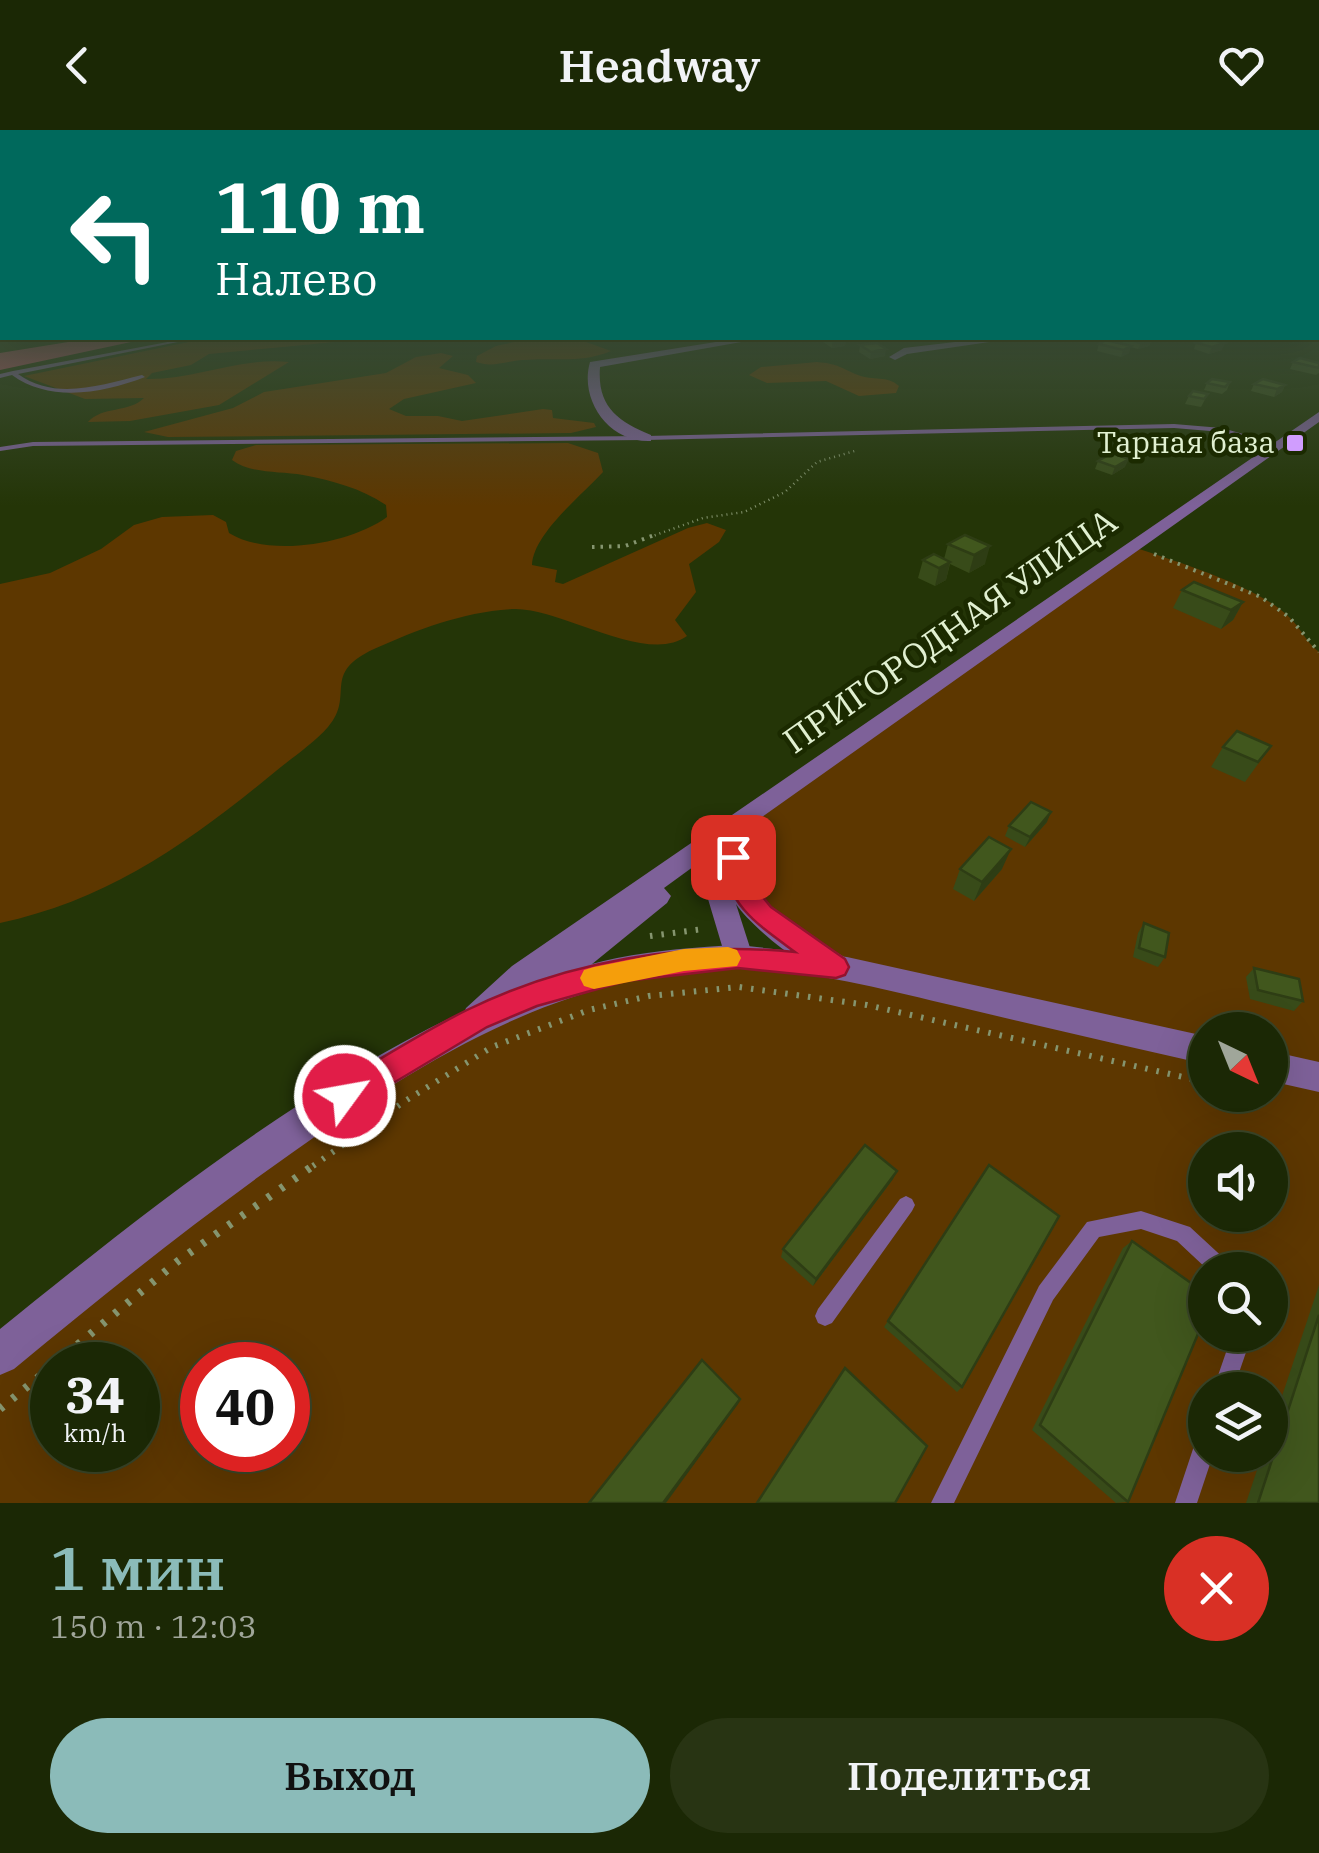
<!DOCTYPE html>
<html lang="ru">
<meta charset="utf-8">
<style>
body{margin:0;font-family:"IBM Plex Serif",serif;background:#283413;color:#f1f3f6;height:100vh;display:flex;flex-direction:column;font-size:38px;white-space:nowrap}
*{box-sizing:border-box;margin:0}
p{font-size:32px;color:#a0a69a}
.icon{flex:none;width:55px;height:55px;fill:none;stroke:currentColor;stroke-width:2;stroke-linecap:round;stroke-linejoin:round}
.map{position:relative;height:1373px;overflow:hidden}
.panel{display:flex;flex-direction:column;background:#1b2805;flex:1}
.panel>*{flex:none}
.hud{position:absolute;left:0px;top:0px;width:1320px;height:210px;box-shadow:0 10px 40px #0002,0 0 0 2px #394427;background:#00695c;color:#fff;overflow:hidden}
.needle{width:65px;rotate:137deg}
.controls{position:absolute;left:1188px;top:882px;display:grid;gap:20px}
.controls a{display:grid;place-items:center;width:100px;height:100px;border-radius:50%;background:#1b2805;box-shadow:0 10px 40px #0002,0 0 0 2px #394427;font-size:50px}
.speed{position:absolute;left:30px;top:1212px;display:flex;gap:20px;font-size:50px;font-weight:700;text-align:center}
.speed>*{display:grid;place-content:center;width:130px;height:130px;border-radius:50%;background:#1b2805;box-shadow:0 10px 40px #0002,0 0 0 2px #394427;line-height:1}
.speed small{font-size:25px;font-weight:400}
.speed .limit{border:15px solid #d22;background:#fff;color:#111}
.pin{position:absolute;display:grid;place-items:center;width:85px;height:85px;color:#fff;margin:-42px;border-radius:20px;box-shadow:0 5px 15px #0006}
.me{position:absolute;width:110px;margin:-55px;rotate:58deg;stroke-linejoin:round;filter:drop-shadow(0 0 8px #0008)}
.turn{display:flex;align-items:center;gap:35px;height:210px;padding:0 50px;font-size:45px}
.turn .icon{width:130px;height:130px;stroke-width:2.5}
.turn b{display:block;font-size:70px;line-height:85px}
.round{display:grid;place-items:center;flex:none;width:105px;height:105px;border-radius:52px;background:#283413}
.summary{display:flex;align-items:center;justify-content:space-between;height:170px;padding:0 50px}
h1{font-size:60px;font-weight:600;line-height:75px;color:#8bbbb9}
.action{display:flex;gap:20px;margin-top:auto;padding:20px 50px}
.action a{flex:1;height:115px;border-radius:60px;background:#8bbbb9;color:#111;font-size:40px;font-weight:600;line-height:115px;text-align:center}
.action a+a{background:#283413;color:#f1f3f6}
header{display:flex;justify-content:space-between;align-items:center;height:130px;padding:0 50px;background:#1b2805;font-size:45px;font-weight:600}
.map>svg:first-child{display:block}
.green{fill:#5d3700;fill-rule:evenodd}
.water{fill:#bc4f6a}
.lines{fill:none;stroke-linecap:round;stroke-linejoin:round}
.river{fill:#bc4f6a;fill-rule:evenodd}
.path-far3{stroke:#85956f;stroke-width:2.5;stroke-dasharray:1 4;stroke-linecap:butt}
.path-far2{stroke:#85956f;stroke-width:4;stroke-dasharray:2.5 6;stroke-linecap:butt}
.path-far1{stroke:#85956f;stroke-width:6;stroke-dasharray:2.5 9;stroke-linecap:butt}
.path{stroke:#85956f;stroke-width:8;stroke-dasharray:4 12;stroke-linecap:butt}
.service{fill:#7e6199;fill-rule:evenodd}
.minor{fill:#7e6199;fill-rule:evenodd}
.tertiary{fill:#7e6199;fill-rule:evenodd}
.wall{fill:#384b19}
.shaded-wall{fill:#2e3d14}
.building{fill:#41571d;stroke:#2e3d14;stroke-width:2.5}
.route{fill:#e11d48;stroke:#92132f;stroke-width:2.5}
.slow{fill:#f59e0b}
.poi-dot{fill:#d09dfe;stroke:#1b2a00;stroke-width:4}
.labels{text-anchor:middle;stroke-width:9;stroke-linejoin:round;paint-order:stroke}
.far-poi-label{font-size:30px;fill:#e1f0d1;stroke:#1b2a00;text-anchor:end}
.street-label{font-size:35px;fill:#e1f0d1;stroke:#1b2a00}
</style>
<header><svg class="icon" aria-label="back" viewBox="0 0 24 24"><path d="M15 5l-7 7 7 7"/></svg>Headway<svg class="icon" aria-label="heart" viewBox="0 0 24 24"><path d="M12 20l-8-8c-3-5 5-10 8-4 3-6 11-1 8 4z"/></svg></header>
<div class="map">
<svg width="1319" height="1373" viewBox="0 0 1319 1373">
<rect width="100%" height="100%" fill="#243507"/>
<!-- green -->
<path class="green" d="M208,208h168l-167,16 -18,11 -39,8 -6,6c49,1 94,-22 143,-17l-70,43 -89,16 -42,1c14,-16 41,-9 56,-24l-59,1 -61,-23z
M532,208h43l36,13c-30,13 -57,6 -88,9 -17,1 -31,8 -47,2l1,-6 19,-10z
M441,223l12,3 -14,12 29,7 8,8 -72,16 -15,10 17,7h32l24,5 81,-12 9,1 1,8 41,5 2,4 -25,6 -403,4 -24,-5 89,-24 31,-16 122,-19 30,-16z
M817,232c23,2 23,6 41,13 15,6 29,0 41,11l-3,7 -37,3 -33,-15 -59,2 -18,-8 12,-8z
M568,313l30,10 5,19c-21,23 -70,62 -71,93l25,5 -2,12 8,2 125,-56 19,-5 19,7 -7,12 -30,22 7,28 -21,28 12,16c-41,30 -128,-30 -175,-27 -49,3 -94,20 -138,40 -54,25 -18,46 -46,78 -14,16 -35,30 -52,44 -85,70 -167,129 -276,152v-339l50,-11 51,-24 33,-24 28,-8 51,-2 13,7 3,11c40,25 121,11 158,-16l-1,-12c-26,-17 -52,-24 -83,-30 -24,-4 -52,-1 -71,-15l4,-9 20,-6z
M1133,417c42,14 125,39 156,70 12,11 16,24 30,35v851h-1319v-143l477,-342 102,-36 214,-20 -4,-28 -57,-66 14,-52zM1205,900h65v65h-65zM1205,1020h65v65h-65zM1205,1140h65v65h-65zM52,1235h86v85h-86zM202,1235h86v85h-86zM1205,1260h65v65h-65z"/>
<!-- water -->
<path class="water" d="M93,208l52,1 -145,31v-17z"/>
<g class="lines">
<!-- river -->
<path class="river" d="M0,184h2v9h-2z"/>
<!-- path-far3 -->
<path class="path-far3" d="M650,407l53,-19 41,-6 41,-20 32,-30 41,-12"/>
<!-- path-far2 -->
<path class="path-far2" d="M592,417l33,-1 32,-12
M1154,424l107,43 28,20 30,35"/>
<!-- path-far1 -->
<path class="path-far1" d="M650,806l53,-7
M313,1036l92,-65 87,-54 97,-37 60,-14 90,-9 128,18 338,77"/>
<!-- path -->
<path class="path" d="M53,1235l125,-104 139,-98
M0,1279l52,-43"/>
<!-- service -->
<path class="service" d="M189,208h9l-180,36c37,27 83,11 124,1l3,2c-41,16 -95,26 -133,-2l-12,3v-4l13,-3z
M1174,294l48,4 60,17 -4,2 -56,-15 -48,-4 -528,12 -613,6 -33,5v-4l33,-5 613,-6z
M906,1066l6,3 3,6 -3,6 -80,112 -7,3 -7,-3 -3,-7 3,-7 82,-110z
M1141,1081l49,16 39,36 3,7h-24l-31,-29 -36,-12 -42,8 -46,63 -99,203h-23l108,-217 48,-64z
M1232,1205h20l-19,55h-20z
M1205,1304v21h8l-16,48h-22l22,-66z"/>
<!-- minor -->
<path class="minor" d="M741,208h23l-164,29c-3,39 17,54 51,68v6c-42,2 -72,-41 -61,-79z
M989,208h28l-110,16 -12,6 -6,-3 15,-9z
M1319,282v10l-564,400 -12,15c9,13 2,31 9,46 17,35 64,56 94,75l5,9 -5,9c-26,9 -95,-49 -110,-72l17,53 -5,9 -10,3 -10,-3 -20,-67v-43l-44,32 7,8 -4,7 -124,101 -11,4 -11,-4 -3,-6c-15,15 -29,38 -52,30l-4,-10 4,-10 46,-42z"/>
<!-- tertiary -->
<path class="tertiary" d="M738,815l109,12 358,79v28c-83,-19 -167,-38 -250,-58 -70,-16 -142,-36 -215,-37 -173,-1 -323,94 -458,191 -93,66 -181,137 -268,209l-14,6v-46c167,-135 404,-326 617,-371 40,-8 80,-11 121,-13z
M1270,921l49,11v30l-49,-11z"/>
</g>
<!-- wall -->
<path class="wall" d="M817,208h29l-1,8 -13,2z
M1124,208l28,1 -3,7 -11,3 -8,-2 -1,6 -8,4 -24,-6 2,-7h23z
M1196,213l26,7 -13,4 -15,-5z
M860,215l25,11 -15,3 -11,-7z
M1293,232l26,1v10l-3,2 -26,-6z
M1230,252l-3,8 -5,4 -18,-4 3,-7z
M1254,254l31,1 -3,7 -8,5 -23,-6z
M1208,264l-7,13 -16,-3 4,-8z
M1098,331l27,6 -13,8 -17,-6z
M965,405l20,29 -16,9 -19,-9 -4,16 -11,6 -17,-8 5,-18 21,-1 4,-15z
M1182,460l61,12 -10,18 -12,9 -48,-21z
M1271,616l-26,36 -34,-15 12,-20z
M1047,692l-22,25 -20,-11 4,-10z
M960,739h42l-28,32 -21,-12z
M1144,793l21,34 -7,10 -25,-10 5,-24z
M1254,838l49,33 -9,10 -44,-12 -4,-22z
M989,1035l-27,222 -5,5 -73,-65z
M897,1041l-4,8 -80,107 -32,-29 2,-8z
M1132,1111l-4,261 -12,1 -84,-73 91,-182z
M1319,1155v218h-73l16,-48h8v-23z"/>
<!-- shaded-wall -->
<path class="shaded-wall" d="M833,208h13l-1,8 -13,2z
M1152,209l-3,7 -11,3 3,-6z
M1225,213l-3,7 -13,4 3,-7z
M1131,216l-2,7 -8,4 2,-7z
M886,219l-1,7 -15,3 1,-7z
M1285,255l-3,7 -8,5 3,-8z
M1129,329l-4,8 -13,8 3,-8z
M990,416l-5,18 -16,9 5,-18z
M950,432l-4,18 -11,6 4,-18z
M1243,472l-10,18 -12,9 10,-19z
M1051,682l-4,10 -22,25 5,-10z
M1011,719l-9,20 -28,32 8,-19z
M897,1041l-4,8 -80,107 3,-7z
M740,1269l-2,5 -72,99h-3z"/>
<!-- building -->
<path class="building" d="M1124,208h22l6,1 -11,4z
M1209,209l16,4 -13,4 -16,-4z
M1106,210l25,6 -8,4 -24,-6z
M877,213l9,6 -15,3 -11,-7z
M1300,228l19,5v5l-26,-6z
M1212,249l18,3 -5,5 -18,-4z
M1263,249l22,6 -8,4 -23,-5z
M1193,261l15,3 -4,5 -15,-3z
M1112,323l17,6 -14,8 -17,-6z
M965,405l25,11 -16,9 -26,-11z
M934,424l16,8 -11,6 -16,-8z
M1194,452l49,20 -12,8 -49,-20z
M1237,601l34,15 -13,16 -35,-15z
M1031,672l20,10 -21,25 -21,-11z
M989,707l22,12 -29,33 -22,-13z
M1144,793l25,10 -4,24 -26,-9z
M1254,838l45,11 4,22 -45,-11z
M865,1015l32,26 -81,108 -33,-30z
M989,1035l70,51 -97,171 -74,-66z
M1132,1111l73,52v24l-77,185 -88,-77z
M1319,1185v188h-61z
M702,1230l38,39 -77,104h-74z
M845,1238l82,78 -32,57h-138z"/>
<!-- sky -->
<linearGradient id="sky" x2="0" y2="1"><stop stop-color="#141d04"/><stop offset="0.49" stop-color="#3f513c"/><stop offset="1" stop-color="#3f513c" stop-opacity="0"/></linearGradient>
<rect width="1319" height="376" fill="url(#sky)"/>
<!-- route -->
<path class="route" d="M733,718l8,3 8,29 22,27 74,52 4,8 -4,8 -9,3 -98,-10 -112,13 -89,25 -50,21 -132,79 -10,4 -11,-4 -4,-10 4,-10c44,-25 88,-54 133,-76 100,-49 218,-69 328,-58 -38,-28 -67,-46 -74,-95z"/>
<!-- slow -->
<path class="slow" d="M728,817l9,3 4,8 -4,8 -53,5 -90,18 -10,-3 -4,-8 4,-8 10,-3 90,-18z"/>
<!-- markers -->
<rect class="poi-dot" x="1285" y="303" width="20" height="20" rx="5"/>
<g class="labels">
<!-- far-poi labels -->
<g class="far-poi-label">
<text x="1275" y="323">Тарная база</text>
</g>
<!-- street labels -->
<g class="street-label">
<text transform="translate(950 501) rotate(-35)" y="12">ПРИГОРОДНАЯ УЛИЦА</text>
</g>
</g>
</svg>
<div class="controls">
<a><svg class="needle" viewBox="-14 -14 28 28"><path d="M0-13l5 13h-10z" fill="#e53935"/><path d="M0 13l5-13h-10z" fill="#a0a69a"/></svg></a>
<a><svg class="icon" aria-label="sound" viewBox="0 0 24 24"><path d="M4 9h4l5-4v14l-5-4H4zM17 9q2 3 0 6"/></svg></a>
<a><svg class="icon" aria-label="search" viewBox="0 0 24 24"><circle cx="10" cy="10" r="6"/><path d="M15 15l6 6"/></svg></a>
<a><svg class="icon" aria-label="layers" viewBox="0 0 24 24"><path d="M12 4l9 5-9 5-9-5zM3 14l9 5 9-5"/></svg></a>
</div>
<div class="speed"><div>34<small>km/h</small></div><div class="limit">40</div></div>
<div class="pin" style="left:733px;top:727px;background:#d93025"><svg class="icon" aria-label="arrive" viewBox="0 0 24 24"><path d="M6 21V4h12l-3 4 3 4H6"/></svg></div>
<svg class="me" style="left:345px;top:966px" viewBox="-20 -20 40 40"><circle r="17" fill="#e11d48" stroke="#fff" stroke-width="3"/><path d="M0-11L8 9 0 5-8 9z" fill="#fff"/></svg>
<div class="hud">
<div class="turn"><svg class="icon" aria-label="left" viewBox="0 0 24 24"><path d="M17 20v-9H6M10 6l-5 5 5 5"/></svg><div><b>110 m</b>Налево</div></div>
</div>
</div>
<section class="panel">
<div class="summary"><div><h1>1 мин</h1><p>150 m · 12:03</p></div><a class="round" style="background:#d93025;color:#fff"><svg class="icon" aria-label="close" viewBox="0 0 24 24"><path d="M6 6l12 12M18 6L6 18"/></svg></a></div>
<div class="action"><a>Выход</a><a>Поделиться</a></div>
</section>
